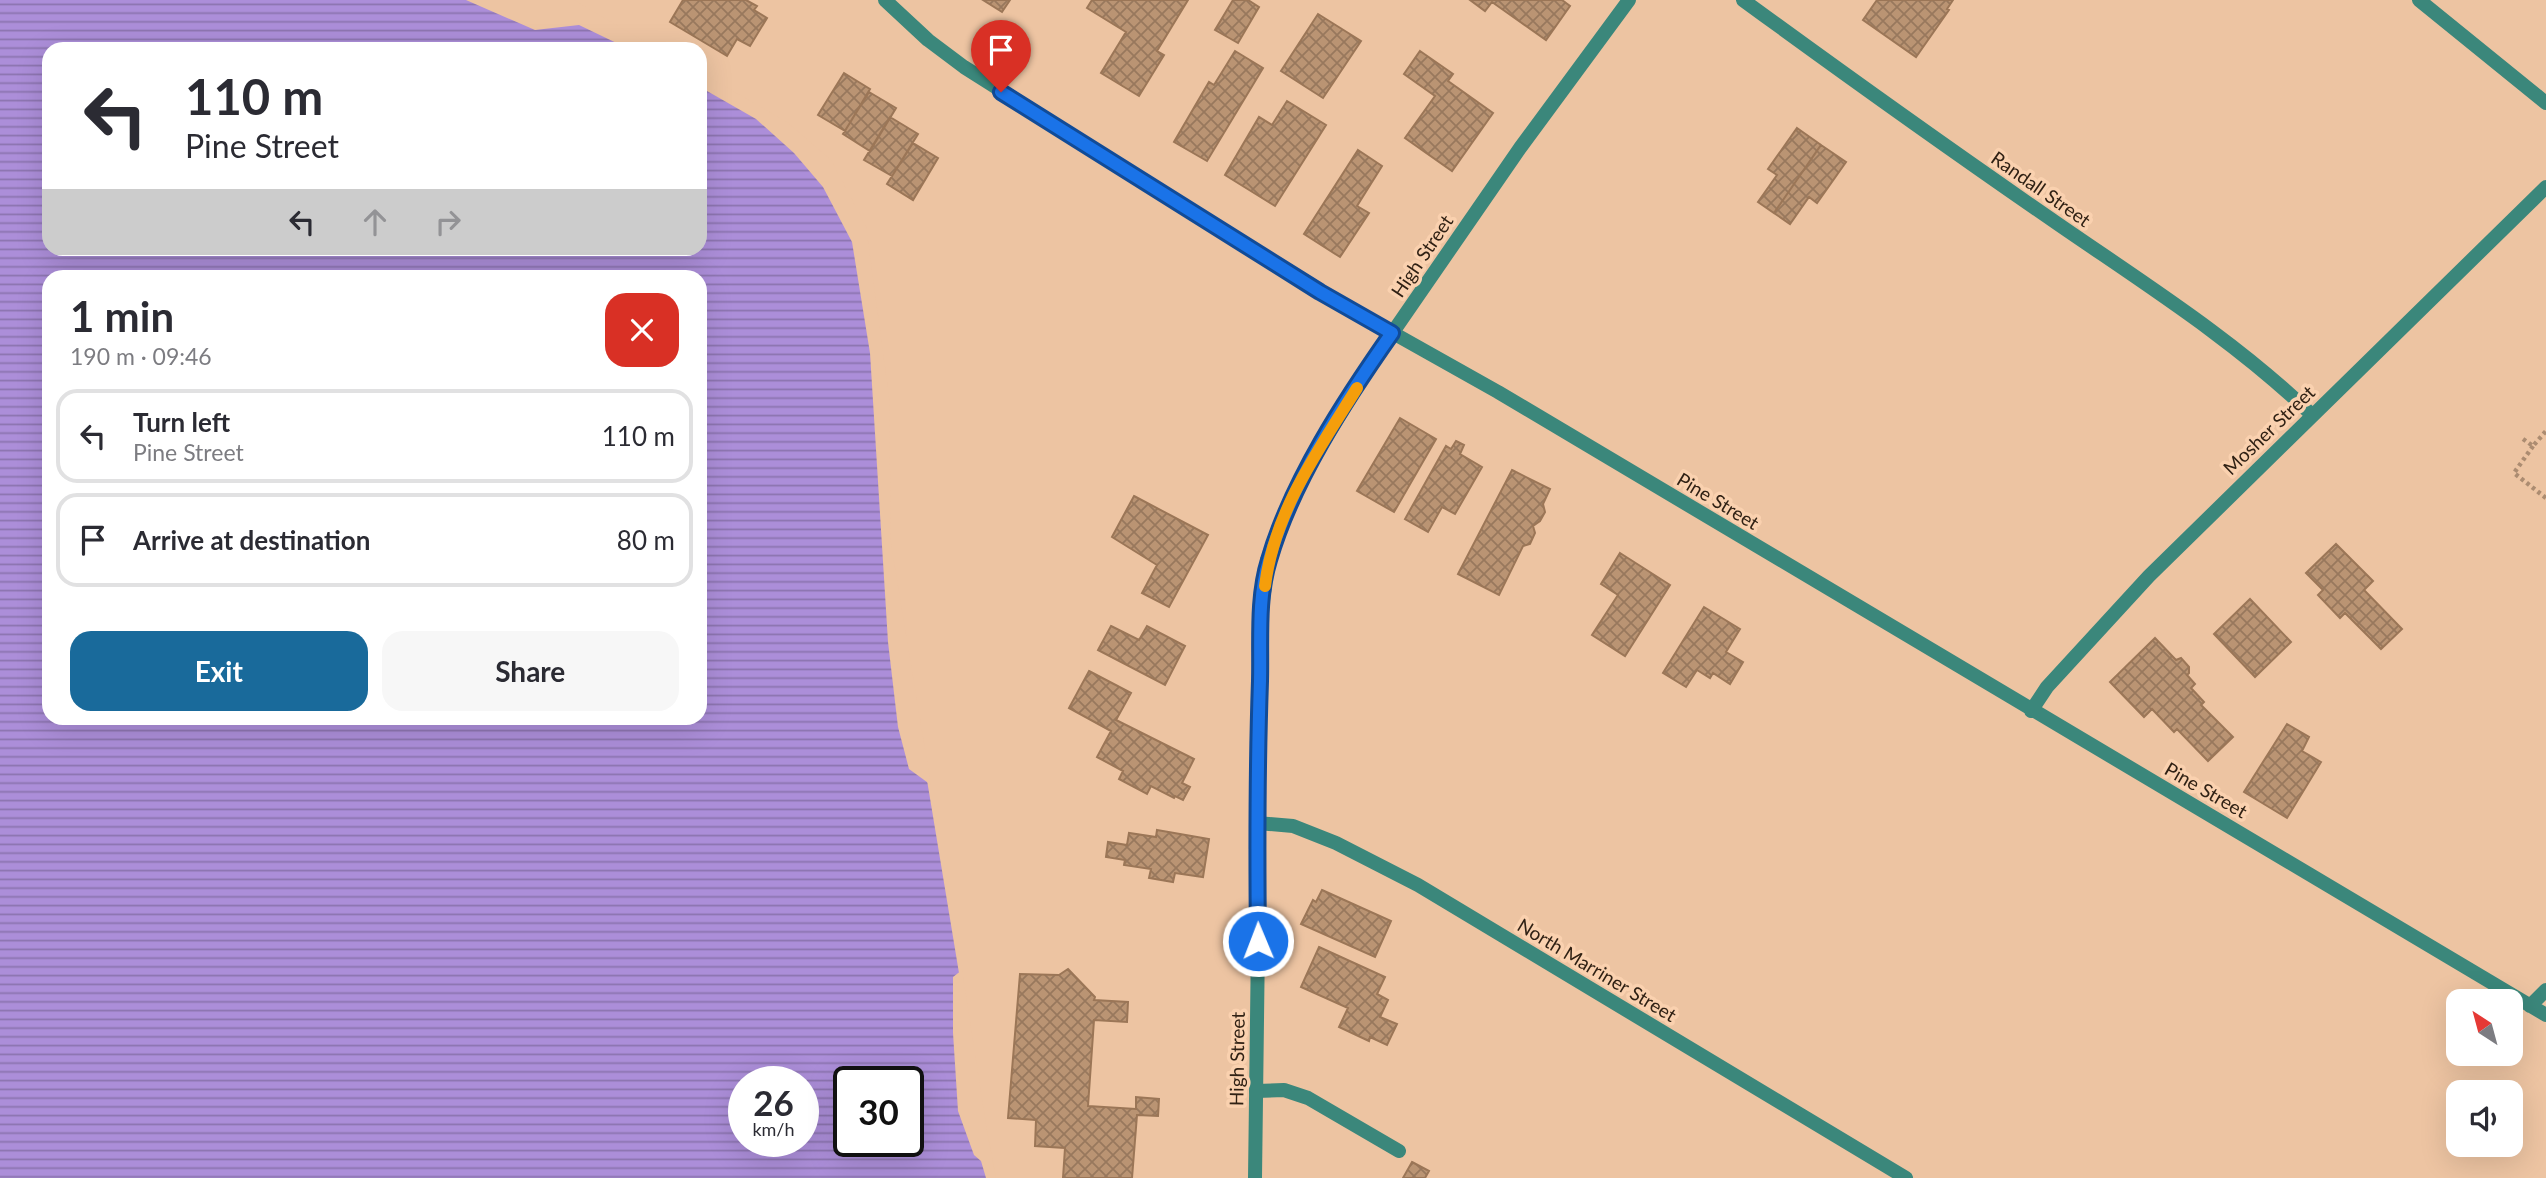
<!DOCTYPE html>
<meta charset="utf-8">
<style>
body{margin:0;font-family:Lato,sans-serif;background:#f7f7f7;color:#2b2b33;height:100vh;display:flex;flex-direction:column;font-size:26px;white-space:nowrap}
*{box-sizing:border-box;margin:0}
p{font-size:23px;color:#7c7c81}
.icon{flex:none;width:38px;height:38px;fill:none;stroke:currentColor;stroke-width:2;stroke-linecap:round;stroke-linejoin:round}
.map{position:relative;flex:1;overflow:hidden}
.details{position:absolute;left:42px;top:270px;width:665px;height:455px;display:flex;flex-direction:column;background:#fff;border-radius:21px;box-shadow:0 7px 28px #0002}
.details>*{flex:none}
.guide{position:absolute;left:42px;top:42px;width:665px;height:214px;border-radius:21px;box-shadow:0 7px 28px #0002;background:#fff;color:#2b2b33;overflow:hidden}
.needle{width:46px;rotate:324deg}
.fabs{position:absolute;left:2446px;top:989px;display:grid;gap:14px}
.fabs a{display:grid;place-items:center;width:77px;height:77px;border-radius:14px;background:#fff;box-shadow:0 7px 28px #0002;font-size:35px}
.speed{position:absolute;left:728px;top:1066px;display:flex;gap:14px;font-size:35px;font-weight:700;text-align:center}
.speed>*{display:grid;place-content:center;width:91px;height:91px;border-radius:50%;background:#fff;box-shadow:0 7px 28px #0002;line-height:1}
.speed small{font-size:18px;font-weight:400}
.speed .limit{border:4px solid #111;border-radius:10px;background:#fff;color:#111}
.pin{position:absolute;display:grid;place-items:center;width:60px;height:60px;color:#fff;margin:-72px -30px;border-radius:50% 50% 50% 0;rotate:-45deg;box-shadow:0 0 7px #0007}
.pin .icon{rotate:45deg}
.me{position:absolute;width:77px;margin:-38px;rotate:359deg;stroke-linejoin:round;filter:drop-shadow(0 0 5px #0008)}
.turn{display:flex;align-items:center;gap:24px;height:147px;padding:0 28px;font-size:32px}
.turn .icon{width:91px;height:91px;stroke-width:2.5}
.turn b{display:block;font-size:49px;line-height:60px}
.lanes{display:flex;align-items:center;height:66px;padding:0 28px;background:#0003;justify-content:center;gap:35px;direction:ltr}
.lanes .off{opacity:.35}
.round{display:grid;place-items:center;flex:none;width:74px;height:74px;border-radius:21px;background:#f7f7f7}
.headline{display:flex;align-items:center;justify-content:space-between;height:119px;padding:0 28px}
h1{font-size:42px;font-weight:700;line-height:52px}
.action{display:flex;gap:14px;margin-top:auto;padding:14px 28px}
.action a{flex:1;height:80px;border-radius:21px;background:#196a9b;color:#fff;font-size:28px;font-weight:700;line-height:80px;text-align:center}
.action a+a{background:#f7f7f7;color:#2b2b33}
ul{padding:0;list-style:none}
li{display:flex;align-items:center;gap:21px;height:94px;margin:0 14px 10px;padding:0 14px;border:4px solid #e1e1e2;border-radius:21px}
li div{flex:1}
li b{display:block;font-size:26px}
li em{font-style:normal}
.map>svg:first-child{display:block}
.water{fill:url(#water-rules);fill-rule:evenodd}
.pier{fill:#edc4a2}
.building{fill:url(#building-cross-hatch);stroke:#9b7657;stroke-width:2}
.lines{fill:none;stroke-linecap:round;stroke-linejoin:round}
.path{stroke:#ac8c71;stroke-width:4.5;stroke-dasharray:3.5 3.5;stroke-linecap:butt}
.lane{stroke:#3b877b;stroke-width:14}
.street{stroke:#3b877b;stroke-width:14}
.route-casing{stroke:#114b97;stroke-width:18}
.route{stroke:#1a73e8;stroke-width:12}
.slow{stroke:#f59e0b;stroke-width:12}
.labels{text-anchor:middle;stroke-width:7;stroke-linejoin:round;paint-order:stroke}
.street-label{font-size:19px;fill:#302114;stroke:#fad1af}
</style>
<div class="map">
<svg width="2546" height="1178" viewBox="0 0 2546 1178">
<defs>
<pattern id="water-rules" width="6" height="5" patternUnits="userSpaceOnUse" patternTransform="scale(1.75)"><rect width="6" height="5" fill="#ac8ed9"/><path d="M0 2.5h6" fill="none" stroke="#8c74af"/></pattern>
<pattern id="building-cross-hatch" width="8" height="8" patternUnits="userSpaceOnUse" patternTransform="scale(1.75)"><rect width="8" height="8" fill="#ba9473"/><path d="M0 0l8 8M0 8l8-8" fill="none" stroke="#98785d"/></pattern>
</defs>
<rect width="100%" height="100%" fill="#edc4a2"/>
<!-- water -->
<path class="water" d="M0,0h565l89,49h-605v199h651v-172l85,48 78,104 25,317 105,633h-993zM49,276h651v442h-651zM744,1082h59v59h-59zM849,1082h59v59h-59z"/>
<!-- pier -->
<path class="pier" d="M466,0h108l83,49h-28l-50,-24 -44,5z
M700,72l87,50 44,38 35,66 23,171 2,147 40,241 -22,-16 -11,-42 -10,-85 -18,-289 -18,-111 -29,-55 -29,-34 -38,-34 -56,-32z
M962,970l25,161 9,47h-10l-5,-17 -7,-6 -16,-44 -5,-78v-56z"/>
<!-- building -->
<path class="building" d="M683,0h63l11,6 -3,4 13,8 -17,28 -13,-7 -10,17 -57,-34z
M983,0h27l-8,12z
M1092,0h96l-31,51 7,4 -25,41 -38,-23 25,-41 -39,-24z
M1233,0h15l11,7 -21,36 -23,-13z
M1470,0h92l8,6 -24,34 -54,-38 -7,9z
M1877,0h76l-6,9 2,1 -33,47 -53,-37z
M1318,14l43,27 -38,57 -42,-27z
M1235,51l28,17 -56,93 -33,-19 35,-60 5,3z
M1420,51l33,23 -5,7 45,32 -41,58 -47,-33 30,-42 -31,-22z
M844,73l26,16 -25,42 -27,-16z
M869,92l27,16 -26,43 -27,-17z
M1287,101l39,24 -51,81 -50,-31 34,-58 13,8z
M890,117l28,17 -26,42 -28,-16z
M1797,128l24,17 -47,68 -16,-11 19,-27 -9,-6z
M913,143l25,15 -25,42 -26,-16z
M1821,145l25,17 -29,41 -8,-6 -19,27 -16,-11z
M1358,150l24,16 -25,40 12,7 -29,44 -36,-23z
M1400,418l36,21 -42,73 -37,-21z
M1456,441l8,4 -4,9 22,13 -27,47 -13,-7 -14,25 -23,-13 41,-73 5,3z
M1512,470l38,19 -7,15 2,8 -5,9 -7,5 2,7 -5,11 -7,2 -24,49 -41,-21z
M1134,496l74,39 -39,72 -27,-14 15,-28 -45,-28z
M2336,544l37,37 -9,9 38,39 -21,20 -36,-36 -5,5 -22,-23 5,-5 -17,-17z
M1620,553l50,32 -45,71 -33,-21 26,-40 -17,-11z
M2250,599l41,43 -36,35 -41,-43z
M1704,607l36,22 -14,23 17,10 -13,22 -17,-11 -3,5 -13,-8 -11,17 -23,-14z
M1111,626l28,14 8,-14 38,20 -20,39 -67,-35z
M2155,638l21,22 5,-2 8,9v6l-2,2 8,9 -4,4 13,14 -3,3 32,32 -25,24 -31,-32 -3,3 -22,-23 -8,8 -34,-35z
M1089,671l42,22 -15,27 78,39 -12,24 8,4 -7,13 -8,-4 -1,2 -23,-12 -4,8 -28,-15 4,-8 -26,-14 14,-26 -42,-23z
M2287,724l22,13 -7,14 19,11 -34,56 -43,-26z
M1157,830l52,9 -6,38 -28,-4 -2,9 -24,-4 2,-9 -27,-4 1,-5 -19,-3 2,-15 19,3 2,-12 27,4z
M1322,890l69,31 -16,36 -74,-33 12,-24 3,2z
M1319,947l66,30 -8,17 11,6 -8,17 17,7 -10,21 -17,-8 -1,4 -30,-14 9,-19 -47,-21z
M1068,969l27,28 -1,3 34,2 -1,20 -33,-2 -6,86 48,3v-12l23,2 -1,17 -21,-1 -5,63h-69l2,-30 -30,-2 1,-26 -28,-2 12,-144 39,1z
M1412,1162l17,9 -4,7h-22z"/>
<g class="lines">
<!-- path -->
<path class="path" d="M2523,439l10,7 13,-15
M2533,446l-19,27 32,25"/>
<!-- lane -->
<path class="lane" d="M1256,1091l28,-1 24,8 91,53"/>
<!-- street -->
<path class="street" d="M885,0l43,40 36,27 356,225 178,100 1048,623
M1743,0c104,76 209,151 315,224 87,60 179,118 254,191
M2419,0l127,103
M2031,711l16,-24 102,-111 397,-389
M1257,823l36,3 43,17 82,42 488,293
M2530,1006l16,-16
M1255,1178l3,-237 -1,-182 5,-151 6,-46 21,-57 21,-42 63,-102 147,-213 109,-148"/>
</g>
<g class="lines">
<defs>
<path id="route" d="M1001,92l319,200 72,41c-47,67 -100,148 -123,227 -12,38 -8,82 -9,121 -3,87 -3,173 -2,260"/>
</defs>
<!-- route casing -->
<use href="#route" class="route-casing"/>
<!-- route -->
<use href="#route" class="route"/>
<!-- slow -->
<path class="slow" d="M1265,586c9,-74 54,-137 92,-198"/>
</g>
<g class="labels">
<!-- street labels -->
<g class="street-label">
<text transform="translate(2041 189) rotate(35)" y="7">Randall Street</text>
<text transform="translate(1422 256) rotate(-56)" y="7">High Street</text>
<text transform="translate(2269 430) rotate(-44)" y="7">Mosher Street</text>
<text transform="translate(1718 501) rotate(31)" y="7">Pine Street</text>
<text transform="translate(2206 790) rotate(30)" y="7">Pine Street</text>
<text transform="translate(1597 970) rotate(31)" y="7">North Marriner Street</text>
<text transform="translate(1237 1059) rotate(-89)" y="7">High Street</text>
</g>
</g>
</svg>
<div class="fabs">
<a><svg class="needle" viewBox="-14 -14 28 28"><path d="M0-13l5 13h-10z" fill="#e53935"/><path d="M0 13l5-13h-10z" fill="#7c7c81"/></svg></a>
<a><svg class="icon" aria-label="sound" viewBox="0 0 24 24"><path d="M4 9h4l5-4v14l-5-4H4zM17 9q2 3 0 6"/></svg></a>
</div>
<div class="speed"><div>26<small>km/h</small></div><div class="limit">30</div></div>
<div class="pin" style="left:1001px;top:92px;background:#d93025"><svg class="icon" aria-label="arrive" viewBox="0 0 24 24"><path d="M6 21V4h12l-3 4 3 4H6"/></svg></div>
<svg class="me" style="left:1258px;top:941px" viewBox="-20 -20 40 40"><circle r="17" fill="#1a73e8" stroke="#fff" stroke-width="3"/><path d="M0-11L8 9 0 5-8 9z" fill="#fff"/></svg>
<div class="guide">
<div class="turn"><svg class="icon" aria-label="left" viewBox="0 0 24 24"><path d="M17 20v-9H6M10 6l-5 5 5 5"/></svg><div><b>110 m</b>Pine Street</div></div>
<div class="lanes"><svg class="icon" aria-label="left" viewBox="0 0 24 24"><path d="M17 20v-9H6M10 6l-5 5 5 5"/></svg><svg class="icon off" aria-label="ahead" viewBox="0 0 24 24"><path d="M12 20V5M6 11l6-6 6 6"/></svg><svg class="icon off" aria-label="right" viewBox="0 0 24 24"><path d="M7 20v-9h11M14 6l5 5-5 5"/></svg></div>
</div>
<section class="details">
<div class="headline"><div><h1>1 min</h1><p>190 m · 09:46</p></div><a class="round" style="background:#d93025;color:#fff"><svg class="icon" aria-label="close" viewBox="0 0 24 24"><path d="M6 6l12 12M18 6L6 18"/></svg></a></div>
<ul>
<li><svg class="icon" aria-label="left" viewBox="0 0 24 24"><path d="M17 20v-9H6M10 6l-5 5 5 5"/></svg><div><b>Turn left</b><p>Pine Street</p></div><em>110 m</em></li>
<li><svg class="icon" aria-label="arrive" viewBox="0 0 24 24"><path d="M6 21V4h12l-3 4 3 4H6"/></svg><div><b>Arrive at destination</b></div><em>80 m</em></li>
</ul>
<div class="action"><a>Exit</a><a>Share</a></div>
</section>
</div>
